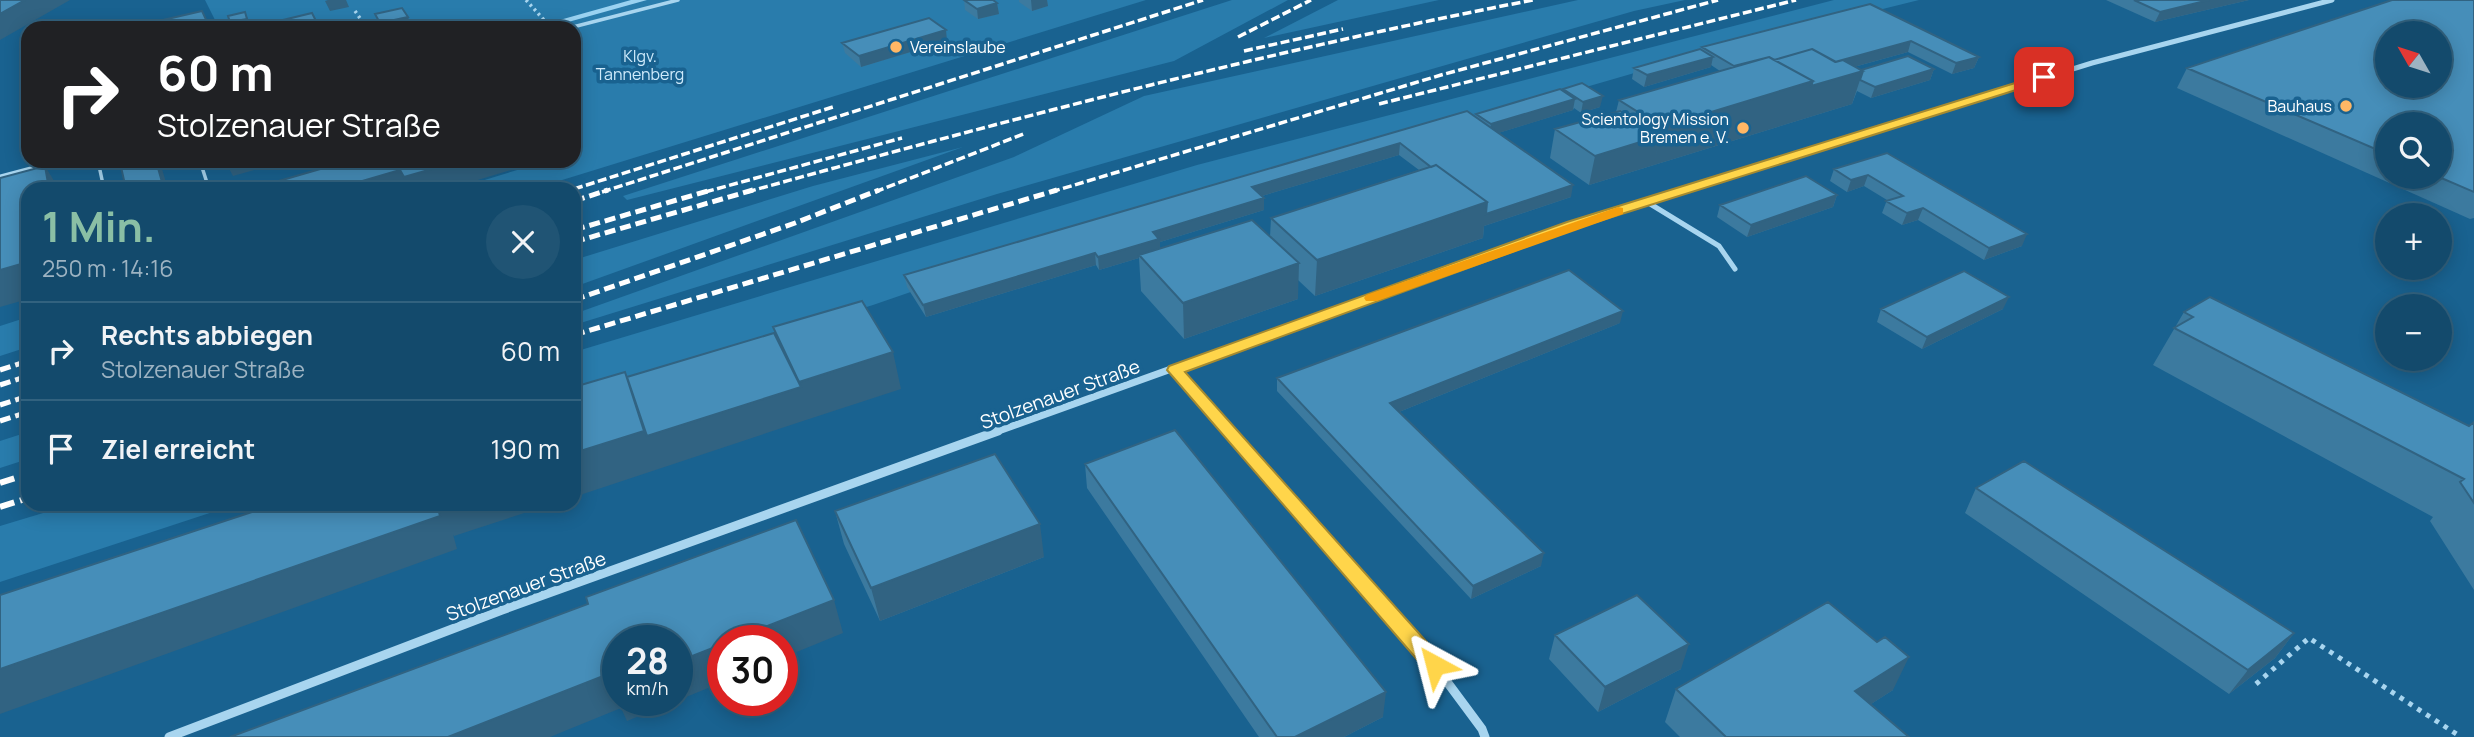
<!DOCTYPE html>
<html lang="de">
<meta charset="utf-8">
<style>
body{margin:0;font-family:Manrope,sans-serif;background:#205474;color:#f1f3f6;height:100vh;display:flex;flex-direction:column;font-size:26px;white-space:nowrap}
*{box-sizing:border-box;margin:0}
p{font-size:23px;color:#9db3c2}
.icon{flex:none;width:38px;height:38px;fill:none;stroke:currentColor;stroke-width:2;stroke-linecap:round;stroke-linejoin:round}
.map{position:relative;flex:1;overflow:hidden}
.sheet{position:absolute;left:21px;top:182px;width:560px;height:329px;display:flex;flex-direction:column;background:#134a6c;border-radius:21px;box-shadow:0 4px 18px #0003,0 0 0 2px #32627f}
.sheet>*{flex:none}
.hud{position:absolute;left:21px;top:21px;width:560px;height:147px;border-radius:21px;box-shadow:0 4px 18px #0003,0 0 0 2px #32627f;background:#202124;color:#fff;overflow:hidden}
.needle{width:46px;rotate:309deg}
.fabs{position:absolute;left:2375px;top:21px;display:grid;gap:14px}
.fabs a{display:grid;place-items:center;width:77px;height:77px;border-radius:50%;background:#134a6c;box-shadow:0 4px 18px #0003,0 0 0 2px #32627f;font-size:35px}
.speed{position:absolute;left:602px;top:625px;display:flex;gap:14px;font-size:35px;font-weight:700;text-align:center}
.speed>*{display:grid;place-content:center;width:91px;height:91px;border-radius:50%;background:#134a6c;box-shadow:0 4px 18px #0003,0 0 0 2px #32627f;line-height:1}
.speed small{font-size:18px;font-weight:400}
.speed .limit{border:10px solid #d22;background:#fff;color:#111}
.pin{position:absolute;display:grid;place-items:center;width:60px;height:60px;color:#fff;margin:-30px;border-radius:14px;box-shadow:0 4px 10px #0006}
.me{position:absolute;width:77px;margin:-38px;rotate:322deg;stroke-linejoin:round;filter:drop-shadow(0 0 5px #0008)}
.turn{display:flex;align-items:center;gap:24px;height:147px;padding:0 21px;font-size:32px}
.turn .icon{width:91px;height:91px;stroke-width:2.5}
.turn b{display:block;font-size:49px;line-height:60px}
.round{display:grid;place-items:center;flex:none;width:74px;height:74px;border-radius:37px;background:#205474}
.overview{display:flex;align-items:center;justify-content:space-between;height:119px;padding:0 21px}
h1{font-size:42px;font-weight:700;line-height:52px;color:#8abfa5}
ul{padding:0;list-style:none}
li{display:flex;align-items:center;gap:21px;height:98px;padding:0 21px;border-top:2px solid #32627f}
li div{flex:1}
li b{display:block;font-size:26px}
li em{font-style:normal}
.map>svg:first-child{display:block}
.green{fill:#297cac}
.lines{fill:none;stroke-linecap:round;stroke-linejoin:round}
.stream{fill:#9ad2f1;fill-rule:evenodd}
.path-far1{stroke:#a8d5ef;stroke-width:3.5;stroke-dasharray:2.5 3.5;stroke-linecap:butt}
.path{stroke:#a8d5ef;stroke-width:5;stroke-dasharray:4.5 6;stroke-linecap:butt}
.lane-far1{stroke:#a8d5ef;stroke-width:3.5}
.lane{stroke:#a8d5ef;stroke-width:5}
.street-far2{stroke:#a8d5ef;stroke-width:5}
.street-far1{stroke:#a8d5ef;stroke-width:7}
.street{stroke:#a8d5ef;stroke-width:9}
.rail-far2{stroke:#fff;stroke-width:3.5;stroke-dasharray:9 3.5;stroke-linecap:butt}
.rail-far1{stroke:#fff;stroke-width:5;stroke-dasharray:11 5;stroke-linecap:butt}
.rail{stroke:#fff;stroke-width:6;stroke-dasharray:15 6;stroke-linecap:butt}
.wall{fill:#3c7a9f;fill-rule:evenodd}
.shaded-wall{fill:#316382}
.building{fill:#468eb9;stroke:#316382;stroke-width:2;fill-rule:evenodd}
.route{fill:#ffd54a;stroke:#a68a30;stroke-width:2}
.slow{fill:#f59e0b}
.poi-dot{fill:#ffb765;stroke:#196290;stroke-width:2.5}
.labels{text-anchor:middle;stroke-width:7;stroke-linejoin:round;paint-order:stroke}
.far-poi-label{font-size:16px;fill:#fff;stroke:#196290;text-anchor:end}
.far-park-label{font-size:16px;fill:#ceeafb;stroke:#196290}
.street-label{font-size:19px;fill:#fff;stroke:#196290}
</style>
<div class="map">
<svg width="2474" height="737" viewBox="0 0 2474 737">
<rect width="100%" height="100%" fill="#196290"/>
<!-- green -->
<path class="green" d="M205,0h941l-613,189h-78l92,-28h27v-133h-355z
M1232,0h56l-114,61 -547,139 -4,-4z
M1338,0h101l-175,38z
M1578,0h107l-51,11 -637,183 -423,131v-11l440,-157 130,-61z
M1834,0h85l-226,56 -623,181 -197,68 -299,93v-46l623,-187z
M963,147l-389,140v-27l239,-74z
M28,317v30l-28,9v-30z
M28,432v27l-28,9v-27z
M73,504h164l-237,78v-56z"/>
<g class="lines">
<!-- stream -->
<path class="stream" d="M631,0h16l-93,26 -5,-3z
M543,23l3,1v4h-17z"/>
<!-- path-far1 -->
<path class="path-far1" d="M526,0l18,20
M355,11l12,17"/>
<!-- path -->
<path class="path" d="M2256,684l53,-46 152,99"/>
<!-- lane-far1 -->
<path class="lane-far1" d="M569,28l109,-28
M98,161l6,28
M200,161l9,28"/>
<!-- lane -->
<path class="lane" d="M1647,202l72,44 16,23"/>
<!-- street-far2 -->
<path class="street-far2" d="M0,177l61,-16
M1678,192l414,-129 240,-63"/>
<!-- street-far1 -->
<path class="street-far1" d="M1175,370l56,63
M993,433l579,-208 112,-35"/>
<!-- street -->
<path class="street" d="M1230,431l189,213 63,85 3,8
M169,737l333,-127 496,-179"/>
<!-- rail-far2 -->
<path class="rail-far2" d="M1238,37l73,-37
M1244,51l99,-22
M1379,104l417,-104
M574,189l262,-83
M602,192l601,-192
M705,192l197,-54
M747,192c260,-72 521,-141 786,-192
M875,192l151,-59
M1051,192l390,-117 277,-75"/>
<!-- rail-far1 -->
<path class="rail-far1" d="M574,201l34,-11
M574,230l137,-40
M574,242l179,-52
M574,300l221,-77 84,-33
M574,335l483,-145
M0,370l28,-9
M0,385l28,-9
M0,405l28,-9
M0,421l28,-9"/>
<!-- rail -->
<path class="rail" d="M0,483l28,-9
M0,507l28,-9"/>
</g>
<!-- wall -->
<path class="wall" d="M964,0l33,3 2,11 -21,5 -13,-9z
M1019,0h28l1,6 -16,5 -13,-9z
M2106,0h143l-94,22z
M2474,0v218l-4,1 -293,-131 10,-20zM2387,124l53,53h-53z
M1870,4l109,53 -5,11 -22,6 -44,-22 -54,15 7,3 73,-1 -4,11 -59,18 -14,-7 -5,13 -263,81 -39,-27 5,-29 61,-17 3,-12 101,-29 -9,-6v2l-67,20 -12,-8 2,-11 67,-18 1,-3z
M947,41l-86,26 -16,-14 -3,-10z
M1563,89l37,18 -19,6 -7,-5 -1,2 -75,23 73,64 -87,29 -1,12 -168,58 -17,-16v19l-114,40 -43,-48 -2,-33 -40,12 -3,-5 -170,52 -19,-30 -3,-12 572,-158v-3l86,-24zM1399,155l20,15 -148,48 -1,19 -110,12v-7l104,-32v-12l-2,-2z
M1887,153l135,93 -38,14 -66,-40 -16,5 -20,-12 5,-13 -23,-14 -17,6 -17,-11 4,-12z
M1837,195l-4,12 -86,30 -30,-20 3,-12z
M1881,309h122l-81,40 -45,-27z
M2184,312l285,114 5,-4v168l-44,-69 3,-4 -280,-152z
M1620,323l-221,89 142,154 -70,33 -194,-208v-13z
M1085,464l298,253 -39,20h-85l-172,-249z
M1976,488l318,145 -19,25 -46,36 -264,-181z
M835,511l209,46 -164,64 -36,-77z
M1555,635l126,34 -83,43 -49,-53z
M1676,689l217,1 -22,14 38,33h-229l-15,-15z"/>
<!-- shaded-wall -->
<path class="shaded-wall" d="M25,0h45l-70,40v-26z
M328,0h18l3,7 -19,4 -5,-10z
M1031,0h16l1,6 -16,5z
M2209,0h40l-94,22 5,-10z
M997,3l2,11 -21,5 -1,-10z
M245,12l7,16h-19l-3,-6z
M408,17l4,10 -30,1 -2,-5z
M317,23l3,5h-24z
M946,30l1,11 -86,26 -2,-11z
M1911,41l-3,11 -105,29 -12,-7z
M1713,57l-2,10 -67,20 3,-12z
M1979,57l-5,11 -22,6 4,-11z
M1934,69l-4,11 -59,18 4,-11z
M1863,71l-11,33 -198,61 8,-38 151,-46z
M1603,96l-3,11 -19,6 2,-11z
M1575,99l-2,11 -84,26 2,-12z
M1660,136l-6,29 -65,20 6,-29z
M1400,143l-1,12 -147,44v-12z
M156,161l6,8 6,20h-4z
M225,161h41l2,5 -35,10z
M460,161h81l-93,28h-113l65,-19z
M45,166l14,23h-10z
M1868,175l-4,11 -17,6 4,-12z
M1573,185l-2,12 -87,29 -1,12 -168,58 2,-36 170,-58z
M1837,195l-4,12 -86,30 4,-12z
M1264,198v12l-104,32v9l-21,4v3l-40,12 -1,-13 55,-25z
M1923,208l-5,12 -16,5 5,-12z
M2027,234l-5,12 -38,14 5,-12z
M1095,253l1,12 -170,52 -3,-12z
M28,262v37l-28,8v-37z
M1299,263l-1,36 -114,40 -1,-36z
M2009,297l-6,12 -81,40 5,-12z
M1623,311l-3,12 -231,93 1,-13z
M893,352l8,37 -92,30 -10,-37z
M801,387l8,32 -235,78v-44l64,-44z
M437,504h115l-98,32 -1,-2 4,15 -457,165v-45z
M1040,524l4,33 -164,64 -9,-33z
M1544,553l-3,13 -70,33 2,-13z
M834,600l9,33 -61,25v-18h-51z
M2294,633l-19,25 -46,36 19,-24z
M723,644v38l-96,39 -6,-13 -71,29h-102l160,-63 10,11v15h59v-38z
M1689,644l-8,25 -83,43 7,-25z
M1909,657l-16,33 -53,34 15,-33z
M1386,692l-3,25 -39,20h-49z"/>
<!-- building -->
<path class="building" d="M0,0h25l-25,14z
M964,0h29l4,3 -20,6z
M2134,0h75l-49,12z
M2392,0h82v192l-35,-15h1v-53h-53v30l-200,-86zM2387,33h53v53h-53z
M1870,4l109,53 -23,6 -45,-22 -76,21 -23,-13 -38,11 -5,-3 -35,9 -32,-19z
M402,8l6,9 -28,6 -5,-9z
M202,11l8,17h-58l-2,-5z
M245,12l2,7 -17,3 -2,-6z
M312,13l5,10 -21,5h-10l-3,-8z
M929,18l17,12 -87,26 -17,-13z
M1700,49l13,8 -66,18 -13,-7z
M1812,49l24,13 7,-2 20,11 -52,15 2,-5 -39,-21z
M1908,56l26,13 -59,18 -15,-7 3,-9 -2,-1z
M1769,57l44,24 -151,46 -43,-27z
M1582,83l21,13 -20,6 -20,-13z
M1560,89l15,10 -84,25 -15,-10z
M1467,111l106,74 -87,29 1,-12 -51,-37 -5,2 -31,-24 -148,44 12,11 -111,34 6,7 -61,18 -3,-4 -172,52 -19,-30z
M1620,111l40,25 -65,20 -40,-27z
M1887,153l140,81 -38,14 -66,-40 -16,5 -21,-12 17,-5 -35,-21 -17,5 -17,-11z
M142,161h14l8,28h-38l-5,-22z
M336,161h59l5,9 -65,19h-84l87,-25z
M395,161h65l-56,16z
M1436,165l51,37 -170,58 -46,-42z
M45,166l4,23h-21v73l-28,8v-92z
M1806,176l31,19 -86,30 -31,-20z
M1252,220l47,43 -116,40 -44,-48z
M1569,270l54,41 -233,92 154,150 -71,33 -196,-208z
M1964,271l45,26 -82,40 -46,-28z
M2210,297l259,129 5,-4v81l-14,-21 4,-3 -290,-151 19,-11 -9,-5z
M862,301l31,51 -94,30 -26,-55z
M774,333l27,54 -154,49 -20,-59z
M625,372l19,59 -70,22v-66z
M1175,430l211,262 -91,45h-18l-192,-273z
M995,454l45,70 -169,64 -36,-77z
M2024,461l270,172 -46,37 -272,-182z
M276,504h161l3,12 -440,153v-74z
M796,520l38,80 -103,40h-8v4l-46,18v-22h-59v45l-6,3 -4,-14 -160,63h-218l358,-133 -2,-7z
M1637,595l52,49 -84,43 -50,-52z
M1828,602l49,40 8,-5 24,20 -54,34 54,46h-183l-50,-48z"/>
<!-- route -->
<path class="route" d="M2044,74l4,1v5l-471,148 -392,144 257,287 3,6 -3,6 -7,2 -8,-2 -260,-301 2,-4 398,-144z"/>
<!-- slow -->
<path class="slow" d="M1618,207l5,1v6l-246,87h-11l-2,-3 2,-3z"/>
<!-- markers -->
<g class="poi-dot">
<circle cx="896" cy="47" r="7"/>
<circle cx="2346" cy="106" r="7"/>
<circle cx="1743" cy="128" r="7"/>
</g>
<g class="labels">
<!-- far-poi labels -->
<g class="far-poi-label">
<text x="910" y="53" text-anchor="start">Vereinslaube</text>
<text x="2332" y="112">Bauhaus</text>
<text x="1729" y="125">Scientology Mission<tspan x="1729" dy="18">Bremen e. V.</tspan></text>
</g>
<!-- far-park labels -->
<g class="far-park-label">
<text x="640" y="62">Klgv.<tspan x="640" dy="18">Tannenberg</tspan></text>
</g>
<!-- street labels -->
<g class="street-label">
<text transform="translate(1060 394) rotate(-20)" y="7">Stolzenauer Straße</text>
<text transform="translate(526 586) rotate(-20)" y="7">Stolzenauer Straße</text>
</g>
</g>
</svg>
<div class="fabs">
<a><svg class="needle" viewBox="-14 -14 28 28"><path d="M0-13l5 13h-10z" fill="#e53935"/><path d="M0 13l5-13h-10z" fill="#9db3c2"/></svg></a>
<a><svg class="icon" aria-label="search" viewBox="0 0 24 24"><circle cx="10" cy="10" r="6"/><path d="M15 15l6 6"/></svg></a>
<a>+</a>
<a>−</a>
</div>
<div class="speed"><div>28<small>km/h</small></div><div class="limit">30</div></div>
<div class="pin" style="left:2044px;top:77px;background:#d93025"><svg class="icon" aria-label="arrive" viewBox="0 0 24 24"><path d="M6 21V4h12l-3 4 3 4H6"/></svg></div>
<svg class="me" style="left:1435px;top:665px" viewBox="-20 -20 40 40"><path d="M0-17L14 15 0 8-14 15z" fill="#ffd54a" stroke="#fff" stroke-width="4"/></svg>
<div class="hud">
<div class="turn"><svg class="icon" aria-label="right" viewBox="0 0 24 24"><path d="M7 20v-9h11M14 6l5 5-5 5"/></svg><div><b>60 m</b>Stolzenauer Straße</div></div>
</div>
<section class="sheet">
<div class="overview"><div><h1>1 Min.</h1><p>250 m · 14:16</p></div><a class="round"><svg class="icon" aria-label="close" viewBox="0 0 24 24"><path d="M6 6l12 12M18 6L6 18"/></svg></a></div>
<ul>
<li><svg class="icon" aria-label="right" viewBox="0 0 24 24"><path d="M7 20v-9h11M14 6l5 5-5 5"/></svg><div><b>Rechts abbiegen</b><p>Stolzenauer Straße</p></div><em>60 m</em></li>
<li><svg class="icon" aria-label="arrive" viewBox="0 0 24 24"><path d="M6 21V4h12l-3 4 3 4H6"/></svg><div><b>Ziel erreicht</b></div><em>190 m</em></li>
</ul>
</section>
</div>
